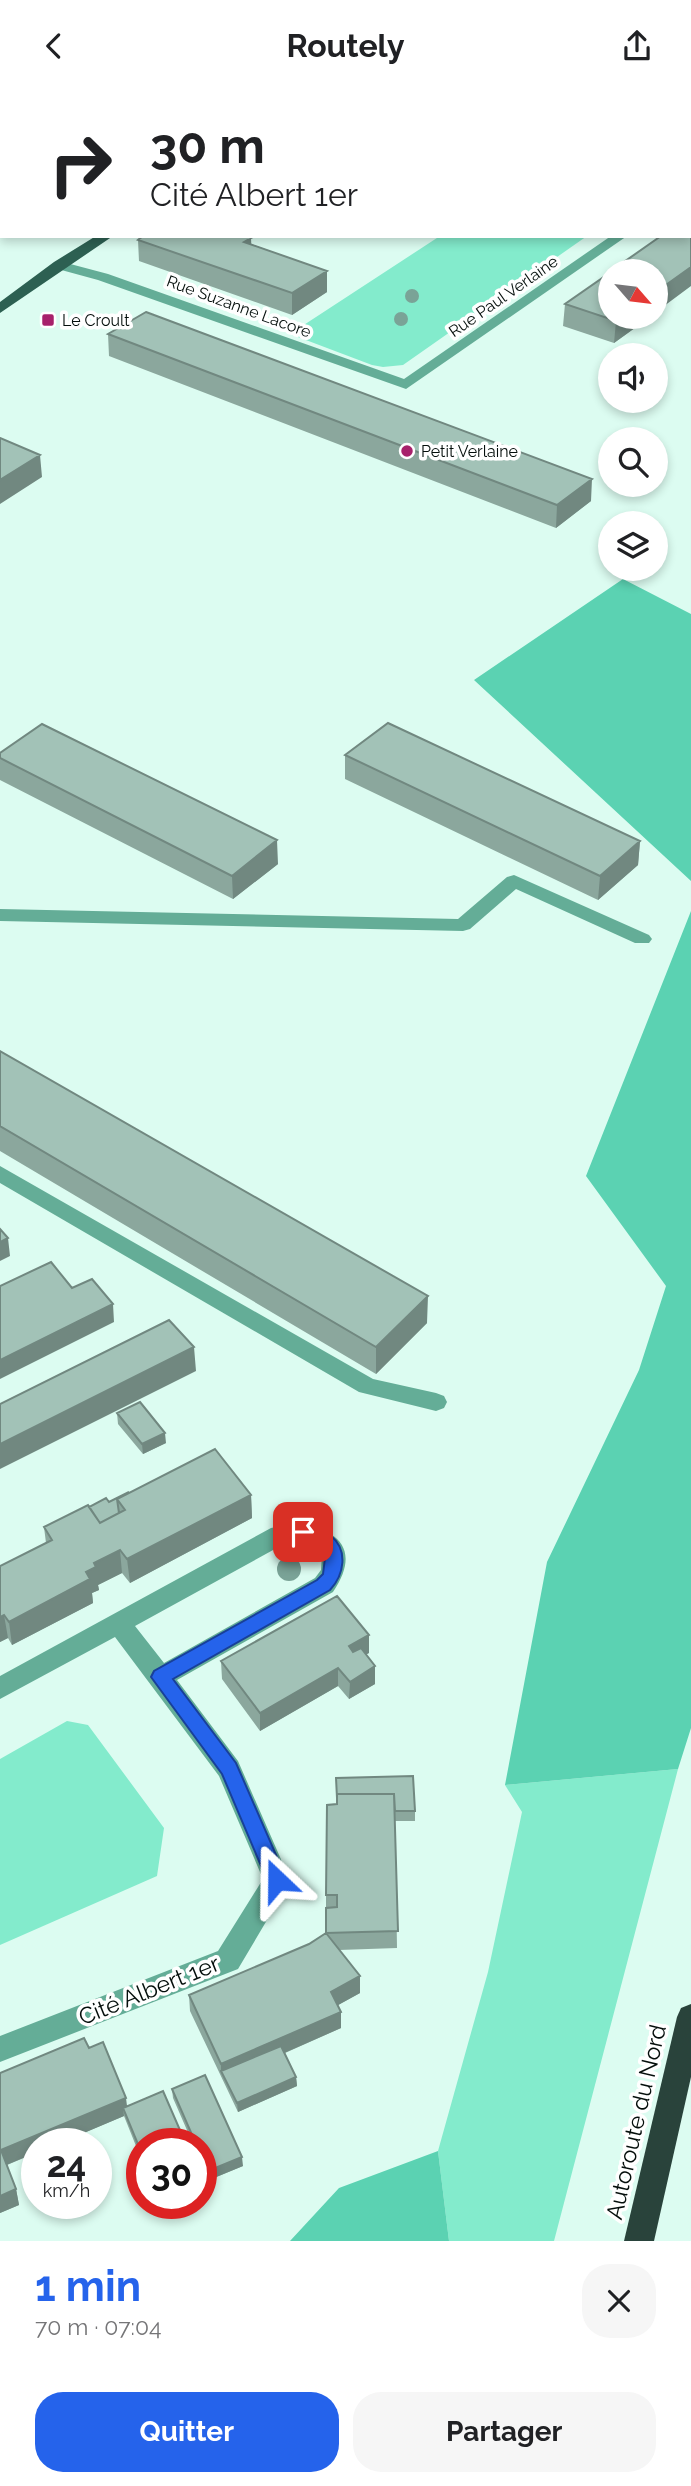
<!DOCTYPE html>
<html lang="fr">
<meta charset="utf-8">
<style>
body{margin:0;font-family:Raleway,sans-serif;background:#f6f6f6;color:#202124;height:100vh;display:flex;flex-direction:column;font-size:26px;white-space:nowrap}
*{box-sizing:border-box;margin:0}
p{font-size:23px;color:#757577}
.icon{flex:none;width:38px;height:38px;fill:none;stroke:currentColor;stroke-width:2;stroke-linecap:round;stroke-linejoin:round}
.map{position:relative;height:2150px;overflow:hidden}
.sheet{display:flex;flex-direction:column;background:#fff;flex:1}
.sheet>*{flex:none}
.guide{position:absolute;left:0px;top:0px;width:691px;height:147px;box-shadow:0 4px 10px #0003;background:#fff;color:#202124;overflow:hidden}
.needle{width:46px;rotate:118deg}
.controls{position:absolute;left:598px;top:168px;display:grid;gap:14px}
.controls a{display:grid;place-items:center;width:70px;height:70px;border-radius:50%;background:#fff;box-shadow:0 4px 10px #0003;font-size:35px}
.speed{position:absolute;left:21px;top:2037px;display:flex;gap:14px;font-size:35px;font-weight:700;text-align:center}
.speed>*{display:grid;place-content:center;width:91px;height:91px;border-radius:50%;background:#fff;box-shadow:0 4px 10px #0003;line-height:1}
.speed small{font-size:18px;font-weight:400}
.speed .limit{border:10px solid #d22;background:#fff;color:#111}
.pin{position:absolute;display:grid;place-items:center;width:60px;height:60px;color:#fff;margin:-30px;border-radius:14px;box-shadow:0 4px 10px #0006}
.me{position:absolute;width:77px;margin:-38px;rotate:337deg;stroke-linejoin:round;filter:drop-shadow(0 0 5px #0008)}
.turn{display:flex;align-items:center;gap:24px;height:147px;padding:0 35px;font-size:32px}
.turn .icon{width:91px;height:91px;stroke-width:2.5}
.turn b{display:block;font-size:49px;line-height:60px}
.round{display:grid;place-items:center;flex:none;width:74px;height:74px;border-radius:28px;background:#f6f6f6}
.head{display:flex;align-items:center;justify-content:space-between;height:119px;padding:0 35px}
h1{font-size:42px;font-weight:700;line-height:52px;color:#2563eb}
.action{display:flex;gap:14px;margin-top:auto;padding:14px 35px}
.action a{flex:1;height:80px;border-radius:28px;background:#2563eb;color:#fff;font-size:28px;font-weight:700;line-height:80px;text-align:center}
.action a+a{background:#f6f6f6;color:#202124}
header{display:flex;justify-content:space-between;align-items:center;height:91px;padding:0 35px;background:#fff;font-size:32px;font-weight:700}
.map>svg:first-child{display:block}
.green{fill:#83ebcc}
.forest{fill:#5bd2b2}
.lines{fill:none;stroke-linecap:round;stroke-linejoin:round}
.minor{fill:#64ad97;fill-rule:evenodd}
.major{fill:#2d6052;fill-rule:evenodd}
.highway{fill:#29433b;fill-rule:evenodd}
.tree{fill:#7aa397}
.wall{fill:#8ba79d}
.shaded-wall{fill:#718880}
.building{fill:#a2c2b7;stroke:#718880;stroke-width:2}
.route{fill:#2563eb;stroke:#184099;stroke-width:2}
.poi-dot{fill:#a7216b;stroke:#fff;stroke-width:2.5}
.labels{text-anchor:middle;stroke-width:7;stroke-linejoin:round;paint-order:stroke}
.far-street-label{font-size:16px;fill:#040e0b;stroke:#fff}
.far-poi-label{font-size:16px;fill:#040e0b;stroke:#fff;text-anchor:start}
.near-street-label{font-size:23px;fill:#040e0b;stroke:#fff}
</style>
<header><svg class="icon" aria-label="back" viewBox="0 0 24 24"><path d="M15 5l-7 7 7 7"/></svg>Routely<svg class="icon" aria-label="share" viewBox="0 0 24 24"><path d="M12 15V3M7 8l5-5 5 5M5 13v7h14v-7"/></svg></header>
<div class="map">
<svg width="691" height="2150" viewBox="0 0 691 2150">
<rect width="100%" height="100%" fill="#dcfcf1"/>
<!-- green -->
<path class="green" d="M440,145h147l-184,129 -20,2 -11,-2 -82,-31z
M67,1630l21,4 76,103 -7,48 -157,69v-186z
M678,1678l-124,472h-105l-11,-90 50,-179 34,-160 -17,-27z"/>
<!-- forest -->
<path class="forest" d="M623,488l68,35v267l-217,-201z
M691,820v817l-13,41 -173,16 42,-223 92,-192 27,-84 -80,-110z
M438,2060l11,90h-159l49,-53z"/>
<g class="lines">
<!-- minor -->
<path class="minor" d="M611,145h16l-221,153 -308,-109 -44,-12 -2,-3 7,-4 49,13 296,105z
M514,784l135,60 3,4 -3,4h-14l-119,-54 -46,40 -7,2 -463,-10v-12l458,10 49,-42z
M0,1075l373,213 63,14 8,3 3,6 -3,6 -8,3 -77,-19 -359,-209z
M292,1433c46,3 70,25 41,68l-156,88 61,81 52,119 -4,8 -48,81 -238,93v-26l218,-85 45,-72 -44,-103 -104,-139 -115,62v-23l271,-148zM292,1452l17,2 13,10 -1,15 -6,8 -151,85 -29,-37 149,-82z"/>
<!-- major -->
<path class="major" d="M214,0h12l-13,2z
M261,0h13l-14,2z
M96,145h17l-113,77v-11l54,-40z"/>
<!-- highway -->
<path class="highway" d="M691,1913v73l-37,164h-30l53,-224 4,-9z"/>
</g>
<!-- trees -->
<g class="tree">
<circle cx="412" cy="205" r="7"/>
<circle cx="401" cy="228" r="7"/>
<circle cx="289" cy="1478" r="12"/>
</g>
<!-- wall -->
<path class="wall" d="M3,0h127v1l-1,1h-126z
M544,0h96l-2,2h-88z
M251,147v6l76,27v21l-35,23 -153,-54 -1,-21z
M565,213l85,13 -36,26 -51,-17z
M108,243l483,167 -35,27 -447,-172z
M0,662l278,111 -45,35 -233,-119z
M345,664l295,86 -2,24 -40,35 -253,-121z
M0,960l427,272 -51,51 -376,-223z
M117,1322l49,30 -23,11 -25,-30z
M129,1401l122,3 1,23 -122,65 -8,-10 -24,12 1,5 -7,3 1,10 -81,42 -4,-7 -8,4v-76l46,-23 -2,-16 45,-20 20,-5z
M369,1562l-3,1 9,30 -26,15 -11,-13 -78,45 -38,-52 -1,-18z
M327,1714l88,6v10h-20l2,127 -58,2 21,43 -22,12 3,7v16l-56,25 11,24 1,9 -59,26 -48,-101 -1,-16 120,-51 17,-11v-38z
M89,1957l38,58 15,38v17l-18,-45 -117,49 9,24 3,16 -19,8v-140z
M172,1998l71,77 -34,14 -8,-17v-19h-8l-20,-46z"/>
<!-- shaded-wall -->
<path class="shaded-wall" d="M102,0h28v1l-31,1z
M381,0h10l-1,2h-10z
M611,0h29l-2,2h-27z
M2,81v22l-2,1v-22z
M251,147l1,21 -8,-17z
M691,176v19l-35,26v-20z
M327,180v21l-35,23v-22z
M622,226h28l-36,26 2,-22z
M40,364l2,22 -42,27v-24z
M592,388l-1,22 -35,27 1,-23z
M277,749l1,24 -45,35 -1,-23z
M640,750l-2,24 -40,35 2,-24z
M8,1147l2,18 -10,5v-19z
M428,1205l-1,27 -51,51v-27z
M113,1213l1,18 -114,57v-19z
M194,1256l2,24 -196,98v-25z
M165,1342l1,10 -23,11 -1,-10z
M251,1404l1,23 -122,65 -3,-24z
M120,1459l2,23 -24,12 1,5 -7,3 1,10 -81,42 -3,-23 77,-50 8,-9z
M4,1524l4,23 -8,4v-25z
M369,1544v18l-20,11v-18z
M375,1575v18l-26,15 1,-17z
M338,1577v18l-78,45v-18z
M360,1885v17l-29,16v-17z
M341,1921v16l-116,51 -4,-8v-7z
M296,1986l1,9 -59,26 -1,-9z
M126,2007l2,16 -5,-6 1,8 -66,28h-21v8l-33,14 -3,-16z
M242,2066l1,9 -34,14 -1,-9z
M16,2098l3,16 -19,8v-17z"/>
<!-- building -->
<path class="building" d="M26,0h76l-3,2h-68z
M316,0h65l-1,2h-59z
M2,49v32l-2,1v-32z
M691,124v52l-35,25v-21h-45l50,-35h29v-20z
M143,145h104l4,2 -7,4 83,29 -35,22 -154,-53z
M611,181v45h11l-6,4 -51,-17z
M146,221l446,167 -35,26 -449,-171z
M0,347l40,17 -40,25z
M388,632l252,118 -40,35 -255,-121z
M42,633l235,116 -45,36 -232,-118v-5z
M0,960l428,245 -52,51 -376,-221z
M0,1138l8,9 -8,4z
M51,1171l21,26 20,-9 21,25 -113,56v-74z
M169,1229l25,27 -194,97v-40z
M140,1311l25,31 -23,11 -25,-31z
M215,1358l36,46 -124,64 -7,-9 -26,13 2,4 -10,5 4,7 -81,43 -5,-7 -4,2v-51l52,-26 -8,-13 44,-22 12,18 25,-13 -8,-11z
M129,1401l-12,7 2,14 -19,10 -11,-16 17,-9 3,4z
M337,1505l32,39 -20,11 4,6 8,-4 14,18 -25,16 -12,-14 -78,45 -39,-52z
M413,1685l2,35h-20l-1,-17h-57v4l-1,-20z
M337,1703h57l4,137 -72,2v-25l11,-1v-12h-11l1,-90 10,-1z
M326,1842l34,43 -29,16 10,20 -120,52 -32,-69 120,-51z
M84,1947l5,10 14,-6 23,56 -125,52 15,39 -16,7v-123z
M281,1955l15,31 -59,26 -16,-32z
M205,1984l37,82 -34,14 -7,-15v-12h-5l-24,-55z
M163,2000l23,53h-44v10l-19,-46z"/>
<!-- route -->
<path class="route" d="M303,1434c8,2 21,5 27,10 19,15 14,40 0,55l-157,89 63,84 51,117 -3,7 -7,2 -7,-2 -48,-113 -71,-97 3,-6 163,-91 6,-6 2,-16 -7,-13 -21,-8 -3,-5 3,-5z"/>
<!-- markers -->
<g class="poi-dot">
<rect x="41" y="222" width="14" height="14" rx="3.5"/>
<circle cx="407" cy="360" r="7"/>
</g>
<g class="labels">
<!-- far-street labels -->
<g class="far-street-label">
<text transform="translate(503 205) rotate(-35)" y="6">Rue Paul Verlaine</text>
<text transform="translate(239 215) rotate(20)" y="6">Rue Suzanne Lacore</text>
</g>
<!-- far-poi labels -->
<g class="far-poi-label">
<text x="62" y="235">Le Croult</text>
<text x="421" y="366">Petit Verlaine</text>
</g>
<!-- near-street labels -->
<g class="near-street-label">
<text transform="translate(149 1899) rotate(-22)" y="8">Cité Albert 1er</text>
<text transform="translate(636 2031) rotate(-77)" y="8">Autoroute du Nord</text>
</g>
</g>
</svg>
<div class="controls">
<a><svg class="needle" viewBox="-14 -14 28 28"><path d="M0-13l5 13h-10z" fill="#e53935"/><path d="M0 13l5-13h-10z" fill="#757577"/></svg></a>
<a><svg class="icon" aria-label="sound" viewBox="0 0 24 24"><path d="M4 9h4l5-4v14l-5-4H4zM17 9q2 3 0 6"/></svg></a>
<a><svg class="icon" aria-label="search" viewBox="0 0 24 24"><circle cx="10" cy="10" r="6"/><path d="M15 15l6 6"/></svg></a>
<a><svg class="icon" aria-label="layers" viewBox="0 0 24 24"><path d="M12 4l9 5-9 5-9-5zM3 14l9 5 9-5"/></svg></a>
</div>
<div class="speed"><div>24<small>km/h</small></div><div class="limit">30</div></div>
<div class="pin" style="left:303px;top:1441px;background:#d93025"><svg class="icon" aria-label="arrive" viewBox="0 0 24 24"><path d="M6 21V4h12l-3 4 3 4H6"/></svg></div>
<svg class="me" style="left:277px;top:1789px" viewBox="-20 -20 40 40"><path d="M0-17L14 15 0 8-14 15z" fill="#2563eb" stroke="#fff" stroke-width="4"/></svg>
<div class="guide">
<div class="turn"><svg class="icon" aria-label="right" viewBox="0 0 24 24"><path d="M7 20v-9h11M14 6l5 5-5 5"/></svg><div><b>30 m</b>Cité Albert 1er</div></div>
</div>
</div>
<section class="sheet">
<div class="head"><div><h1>1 min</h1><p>70 m · 07:04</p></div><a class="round"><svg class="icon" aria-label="close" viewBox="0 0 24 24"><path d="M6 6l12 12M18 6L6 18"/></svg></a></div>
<div class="action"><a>Quitter</a><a>Partager</a></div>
</section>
